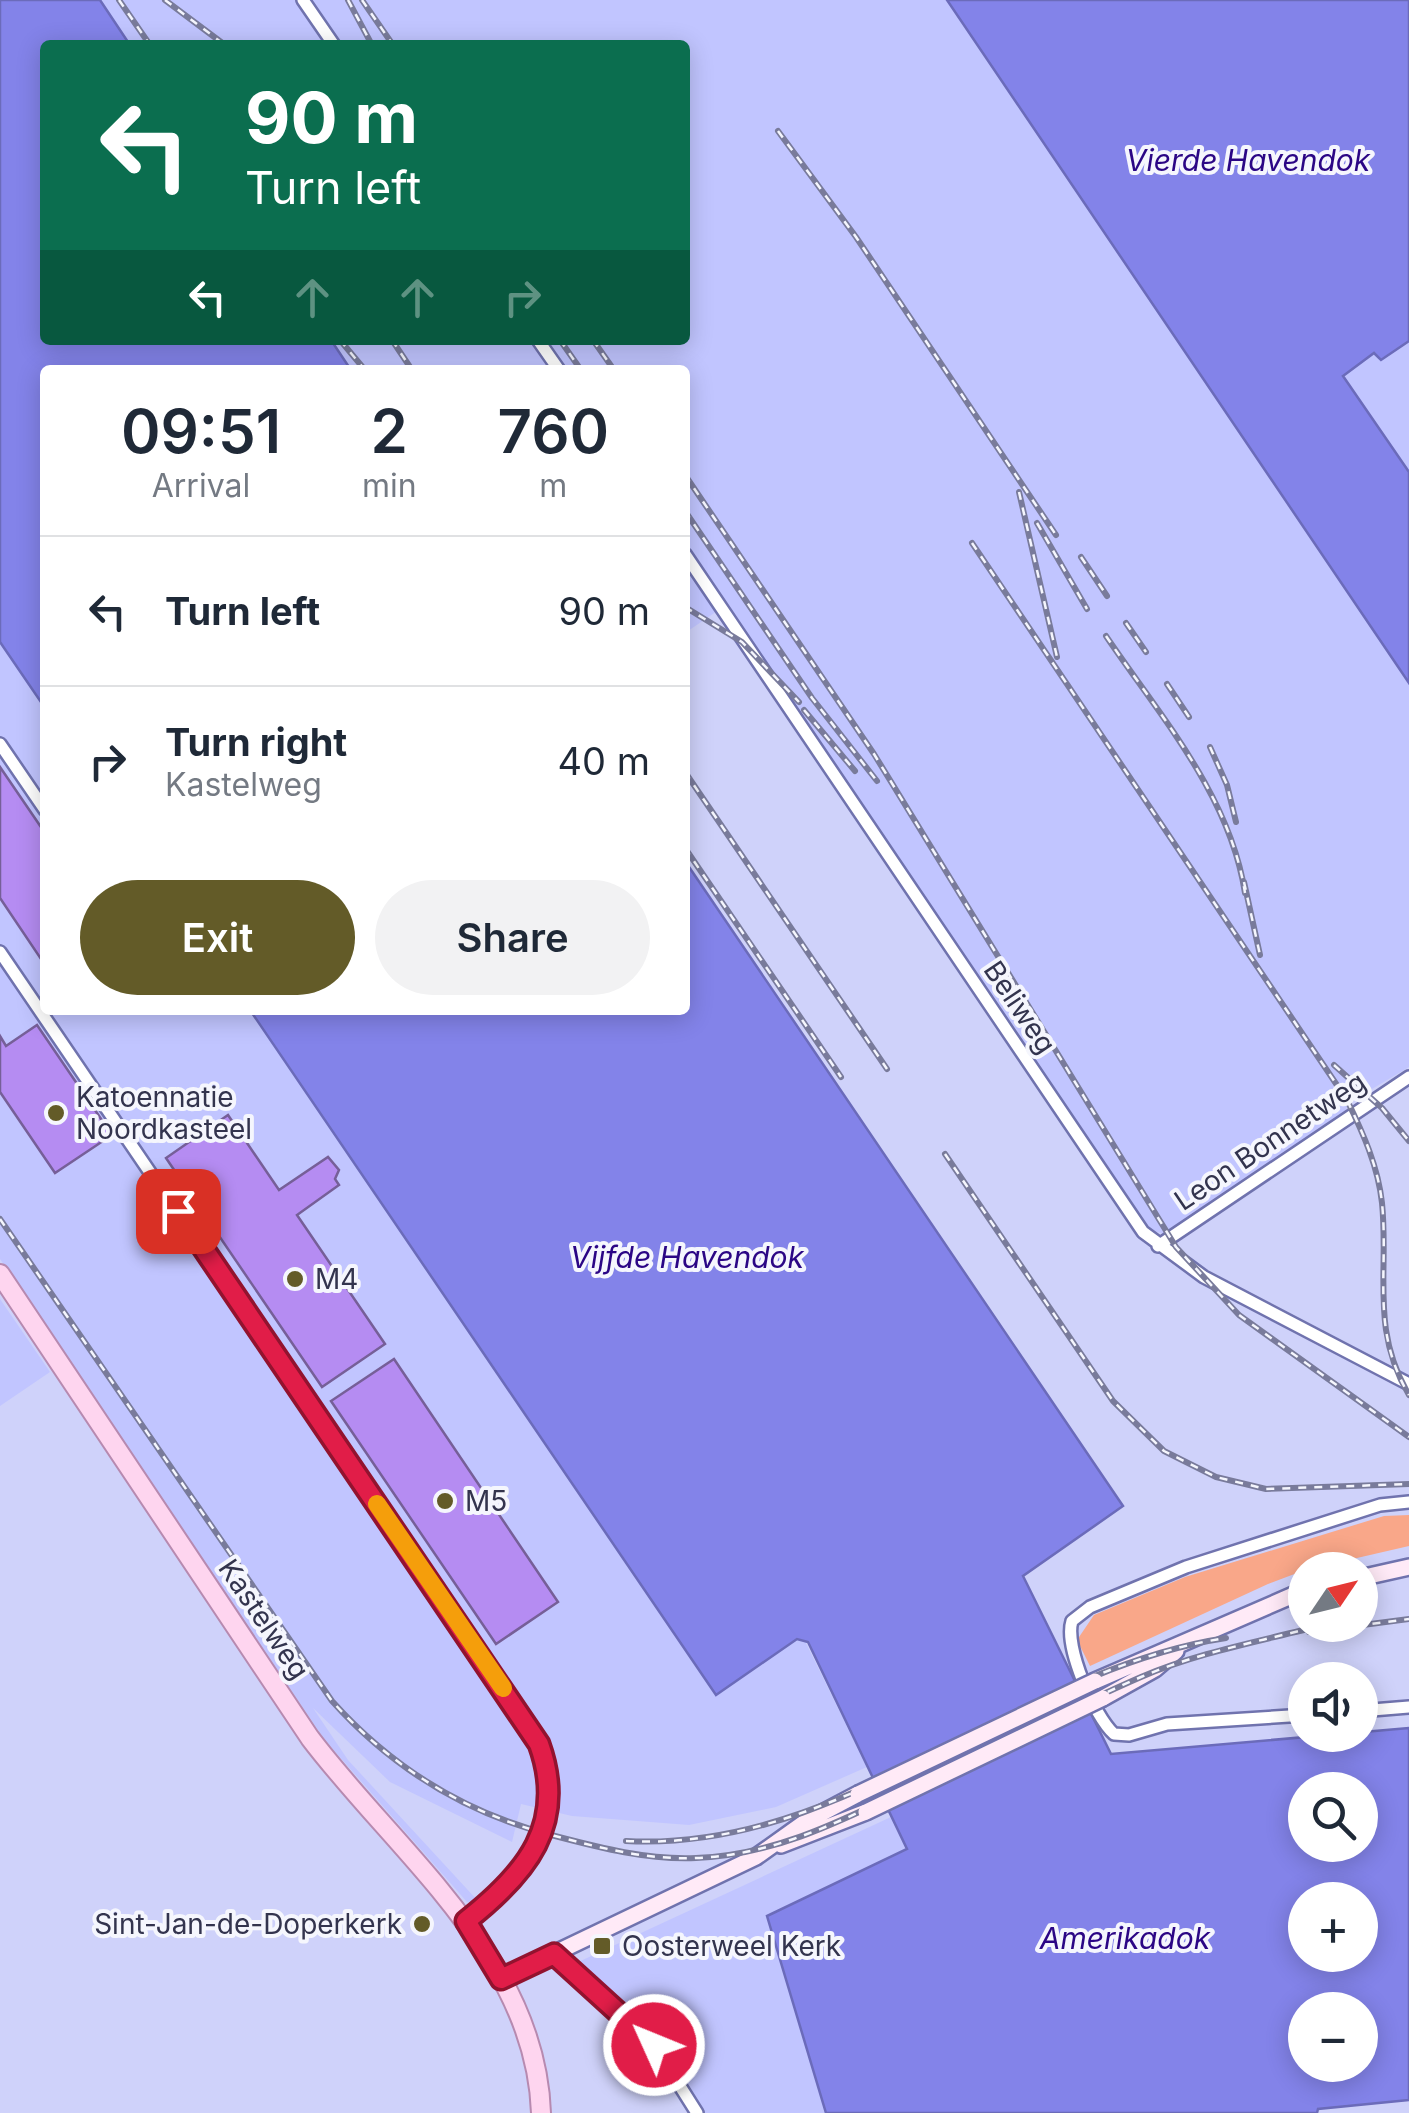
<!DOCTYPE html>
<meta charset="utf-8">
<style>
body{margin:0;font-family:Inter,sans-serif;background:#f2f2f3;color:#1f2937;height:100vh;display:flex;flex-direction:column;font-size:38px;white-space:nowrap}
*{box-sizing:border-box;margin:0}
p{font-size:32px;color:#747a83}
.icon{flex:none;width:55px;height:55px;fill:none;stroke:currentColor;stroke-width:2;stroke-linecap:round;stroke-linejoin:round}
.map{position:relative;flex:1;overflow:hidden}
.sheet{position:absolute;left:40px;top:365px;width:650px;height:650px;display:flex;flex-direction:column;background:#fff;border-radius:10px;box-shadow:0 5px 25px #0003}
.sheet>*{flex:none}
.hud{position:absolute;left:40px;top:40px;width:650px;height:305px;border-radius:10px;box-shadow:0 5px 25px #0003;background:#0b6e4f;color:#fff;overflow:hidden}
.needle{width:65px;rotate:55deg}
.tools{position:absolute;left:1288px;top:1552px;display:grid;gap:20px}
.tools a{display:grid;place-items:center;width:90px;height:90px;border-radius:50%;background:#fff;box-shadow:0 5px 25px #0003;font-size:50px}
.pin{position:absolute;display:grid;place-items:center;width:85px;height:85px;color:#fff;margin:-42px;border-radius:20px;box-shadow:0 5px 15px #0006}
.me{position:absolute;width:110px;margin:-55px;rotate:314deg;stroke-linejoin:round;filter:drop-shadow(0 0 8px #0008)}
.turn{display:flex;align-items:center;gap:35px;height:210px;padding:0 40px;font-size:45px}
.turn .icon{width:130px;height:130px;stroke-width:2.5}
.turn b{display:block;font-size:70px;line-height:85px}
.lanes{display:flex;align-items:center;height:95px;padding:0 40px;background:#0003;justify-content:center;gap:50px;direction:ltr}
.lanes .off{opacity:.35}
.eta{display:flex;justify-content:space-evenly;align-items:center;height:170px;text-align:center}
.eta b{font-size:60px;font-weight:600;line-height:70px}
.cta{display:flex;gap:20px;margin-top:auto;padding:20px 40px}
.cta a{flex:1;height:115px;border-radius:60px;background:#635b28;color:#fff;font-size:40px;font-weight:600;line-height:115px;text-align:center}
.cta a+a{background:#f2f2f3;color:#1f2937}
ul{padding:0;list-style:none}
li{display:flex;align-items:center;gap:30px;height:150px;padding:0 40px;border-top:2px solid #e0e1e3}
li div{flex:1}
li b{display:block;font-size:38px}
li em{font-style:normal}
.map>svg:first-child{display:block}
.built{fill:#c1c5ff}
.green{fill:#f9a789}
.water{fill:#8383e9;stroke:#6b6bba;stroke-width:2.5;fill-rule:evenodd}
.building{fill:#b58cf2;stroke:#765f98;stroke-width:2.5}
.lines{fill:none;stroke-linecap:round;stroke-linejoin:round}
.street-casing{stroke:#7073ae;stroke-width:16}
.secondary-casing{stroke:#7073ae;stroke-width:20}
.primary-casing{stroke:#b78ab0;stroke-width:22}
.street{stroke:#fff;stroke-width:11}
.secondary{stroke:#ffeaf7;stroke-width:15}
.primary{stroke:#fed5ef;stroke-width:18}
.rail-casing{stroke:#797b9b;stroke-width:6}
.rail{stroke:#f5f6fd;stroke-width:2.5;stroke-dasharray:8;stroke-linecap:butt}
.secondary-bridge-casing{stroke:#7073ae;stroke-width:20;stroke-linecap:butt}
.secondary-bridge{stroke:#ffeaf7;stroke-width:15}
.route-casing{stroke:#92132f;stroke-width:25}
.route{stroke:#e11d48;stroke-width:18}
.slow{stroke:#f59e0b;stroke-width:18}
.poi-dot{fill:#635b28;stroke:#f5f6fd;stroke-width:4}
.labels{text-anchor:middle;stroke-width:8;stroke-linejoin:round;paint-order:stroke}
.street-label{font-size:28px;fill:#33344e;stroke:#f5f6fd}
.poi-label{font-size:28px;fill:#33344e;stroke:#f5f6fd;text-anchor:start}
.water-label{font-size:30px;font-style:italic;fill:#2b0685;stroke:#f5f6fd}
</style>
<div class="map">
<svg width="1409" height="2113" viewBox="0 0 1409 2113">
<rect width="100%" height="100%" fill="#cfd2fa"/>
<!-- built -->
<path class="built" d="M100,0h847l462,683v384l-37,22 -14,-15 -10,7 2,20 -6,13 -179,120 -13,-3 -426,-626 -41,28v-263h-334l-20,-30h354v-295h-555z
M1409,341v131l-66,-96 31,-23 8,6z
M0,642l45,66v302h205l466,685 82,-56h6l63,128 -91,40 -87,18 -117,-9 -51,-12 -9,38 -122,-60 -77,-74 35,52 130,141 -11,1 -143,-163 -324,-480z
M0,1299l50,73 -50,34z
M891,1817l16,32 -140,67 59,197h-122l-39,-64 -54,-56 -37,-29z"/>
<!-- green -->
<path class="green" d="M1409,1515v31l-104,24 -37,14 -178,82 -13,-26 17,-25 91,-38 199,-61z"/>
<!-- water -->
<path class="water" d="M0,0h100l30,45h-85v295h286l20,30h-306v338l-45,-66z
M947,0h462v341l-28,19 -7,-7 -31,23 66,96v211z
M685,861l438,645 -100,70 88,178 298,-26v372l-91,9 -1,4h-491l-59,-197 140,-67 -99,-207 -11,-3 -81,56 -466,-685h435zM1305,1790h55v55h-55zM1305,1900h55v55h-55zM1305,2010h55v55h-55z"/>
<!-- building -->
<path class="building" d="M0,767l45,66v132l-45,-67z
M37,1025l75,110 -57,38 -55,-81v-56l6,10z
M228,1115l51,75 49,-33 11,13 -4,9 4,6 -42,30 88,129 -63,43 -156,-229z
M394,1359l164,243 -62,42 -165,-243z"/>
<g class="lines">
<defs>
<path id="street" d="M303,0l31,45
M538,340l21,30
M685,554l458,678 61,45 205,107
M0,744l45,66
M0,952l539,792c29,80 -13,130 -73,177
M1158,1246l251,-169
M1360,1711l49,-4
M1305,1715l-138,9 -38,11 -15,-1c-20,-18 -50,-88 -42,-113l18,-14 96,-40 194,-62 29,-3
M555,1954l99,91 43,68"/>
<path id="secondary" d="M1360,1578l49,-11
M1095,1681l210,-91
M1103,1698l52,-29 21,-18
M781,1845l85,-33
M501,1979l255,-122 49,-35 53,-28"/>
<path id="primary" d="M0,1274l310,464c87,115 226,220 231,375"/>
</defs>
<!-- street casing -->
<use href="#street" class="street-casing"/>
<!-- secondary casing -->
<use href="#secondary" class="secondary-casing"/>
<!-- primary casing -->
<use href="#primary" class="primary-casing"/>
<!-- street -->
<use href="#street" class="street"/>
<!-- secondary -->
<use href="#secondary" class="secondary"/>
<!-- primary -->
<use href="#primary" class="primary"/>
<defs>
<path id="rail" d="M119,0l31,45
M165,0l60,45
M348,0l24,45
M362,0l31,45
M778,131l78,106 200,298
M340,340l25,30
M392,340l20,30
M560,340l21,30
M593,340l21,30
M685,475l189,279 302,493 63,68 170,122
M1019,492l38,165
M685,511l127,187 65,83
M1037,523l50,86
M972,543l375,557c16,33 31,66 35,103 7,70 -12,126 27,192
M1081,557l26,39
M685,607l57,35 57,60
M1126,623l20,29
M1106,636c54,80 124,159 139,257
M1167,684l22,33
M804,710l51,61
M1210,747l17,38 9,37
M685,772l202,297
M685,848l156,229
M1244,882l16,73
M1334,1065l48,43 27,33
M945,1154l168,247 51,50 52,26 50,12 143,-5
M0,1219l332,482c60,67 135,113 223,135 46,12 92,24 141,22 81,-3 149,-39 220,-73 75,-36 149,-75 225,-108 58,-25 121,-36 182,-52
M1309,1632l100,-13
M626,1841c223,12 388,-171 600,-203"/>
</defs>
<!-- rail casing -->
<use href="#rail" class="rail-casing"/>
<!-- rail -->
<use href="#rail" class="rail"/>
<defs>
<path id="secondary-bridge" d="M858,1794l237,-113
M866,1812l237,-114"/>
</defs>
<!-- secondary-bridge casing -->
<use href="#secondary-bridge" class="secondary-bridge-casing"/>
<!-- secondary-bridge -->
<use href="#secondary-bridge" class="secondary-bridge"/>
</g>
<g class="lines">
<defs>
<path id="route" d="M178,1211l361,533c29,80 -13,130 -73,177l35,58 53,-25 100,91"/>
</defs>
<!-- route casing -->
<use href="#route" class="route-casing"/>
<!-- route -->
<use href="#route" class="route"/>
<!-- slow -->
<path class="slow" d="M377,1504l126,184"/>
</g>
<!-- markers -->
<g class="poi-dot">
<circle cx="56" cy="1113" r="10"/>
<circle cx="295" cy="1279" r="10"/>
<circle cx="445" cy="1501" r="10"/>
<circle cx="422" cy="1924" r="10"/>
<rect x="592" y="1936" width="20" height="20" rx="5"/>
</g>
<g class="labels">
<!-- street labels -->
<g class="street-label">
<text transform="translate(1020 1007) rotate(56)" y="10">Beliweg</text>
<text transform="translate(1270 1141) rotate(-34)" y="10">Leon Bonnetweg</text>
<text transform="translate(264 1619) rotate(56)" y="10">Kastelweg</text>
</g>
<!-- poi labels -->
<g class="poi-label">
<text x="76" y="1107">Katoennatie<tspan x="76" dy="32">Noordkasteel</tspan></text>
<text x="315" y="1289">M4</text>
<text x="465" y="1511">M5</text>
<text x="402" y="1934" text-anchor="end">Sint-Jan-de-Doperkerk</text>
<text x="622" y="1956">Oosterweel Kerk</text>
</g>
<!-- water labels -->
<g class="water-label">
<text x="1248" y="171">Vierde Havendok</text>
<text x="687" y="1268">Vijfde Havendok</text>
<text x="1125" y="1949">Amerikadok</text>
</g>
</g>
</svg>
<div class="tools">
<a><svg class="needle" viewBox="-14 -14 28 28"><path d="M0-13l5 13h-10z" fill="#e53935"/><path d="M0 13l5-13h-10z" fill="#747a83"/></svg></a>
<a><svg class="icon" aria-label="sound" viewBox="0 0 24 24"><path d="M4 9h4l5-4v14l-5-4H4zM17 9q2 3 0 6"/></svg></a>
<a><svg class="icon" aria-label="search" viewBox="0 0 24 24"><circle cx="10" cy="10" r="6"/><path d="M15 15l6 6"/></svg></a>
<a>+</a>
<a>−</a>
</div>
<div class="pin" style="left:178px;top:1211px;background:#d93025"><svg class="icon" aria-label="arrive" viewBox="0 0 24 24"><path d="M6 21V4h12l-3 4 3 4H6"/></svg></div>
<svg class="me" style="left:654px;top:2045px" viewBox="-20 -20 40 40"><circle r="17" fill="#e11d48" stroke="#fff" stroke-width="3"/><path d="M0-11L8 9 0 5-8 9z" fill="#fff"/></svg>
<div class="hud">
<div class="turn"><svg class="icon" aria-label="left" viewBox="0 0 24 24"><path d="M17 20v-9H6M10 6l-5 5 5 5"/></svg><div><b>90 m</b>Turn left</div></div>
<div class="lanes"><svg class="icon" aria-label="left" viewBox="0 0 24 24"><path d="M17 20v-9H6M10 6l-5 5 5 5"/></svg><svg class="icon off" aria-label="ahead" viewBox="0 0 24 24"><path d="M12 20V5M6 11l6-6 6 6"/></svg><svg class="icon off" aria-label="ahead" viewBox="0 0 24 24"><path d="M12 20V5M6 11l6-6 6 6"/></svg><svg class="icon off" aria-label="right" viewBox="0 0 24 24"><path d="M7 20v-9h11M14 6l5 5-5 5"/></svg></div>
</div>
<section class="sheet">
<div class="eta">
<div><b>09:51</b><p>Arrival</p></div>
<div><b>2</b><p>min</p></div>
<div><b>760</b><p>m</p></div>
</div>
<ul>
<li><svg class="icon" aria-label="left" viewBox="0 0 24 24"><path d="M17 20v-9H6M10 6l-5 5 5 5"/></svg><div><b>Turn left</b></div><em>90 m</em></li>
<li><svg class="icon" aria-label="right" viewBox="0 0 24 24"><path d="M7 20v-9h11M14 6l5 5-5 5"/></svg><div><b>Turn right</b><p>Kastelweg</p></div><em>40 m</em></li>
</ul>
<div class="cta"><a>Exit</a><a>Share</a></div>
</section>
</div>
